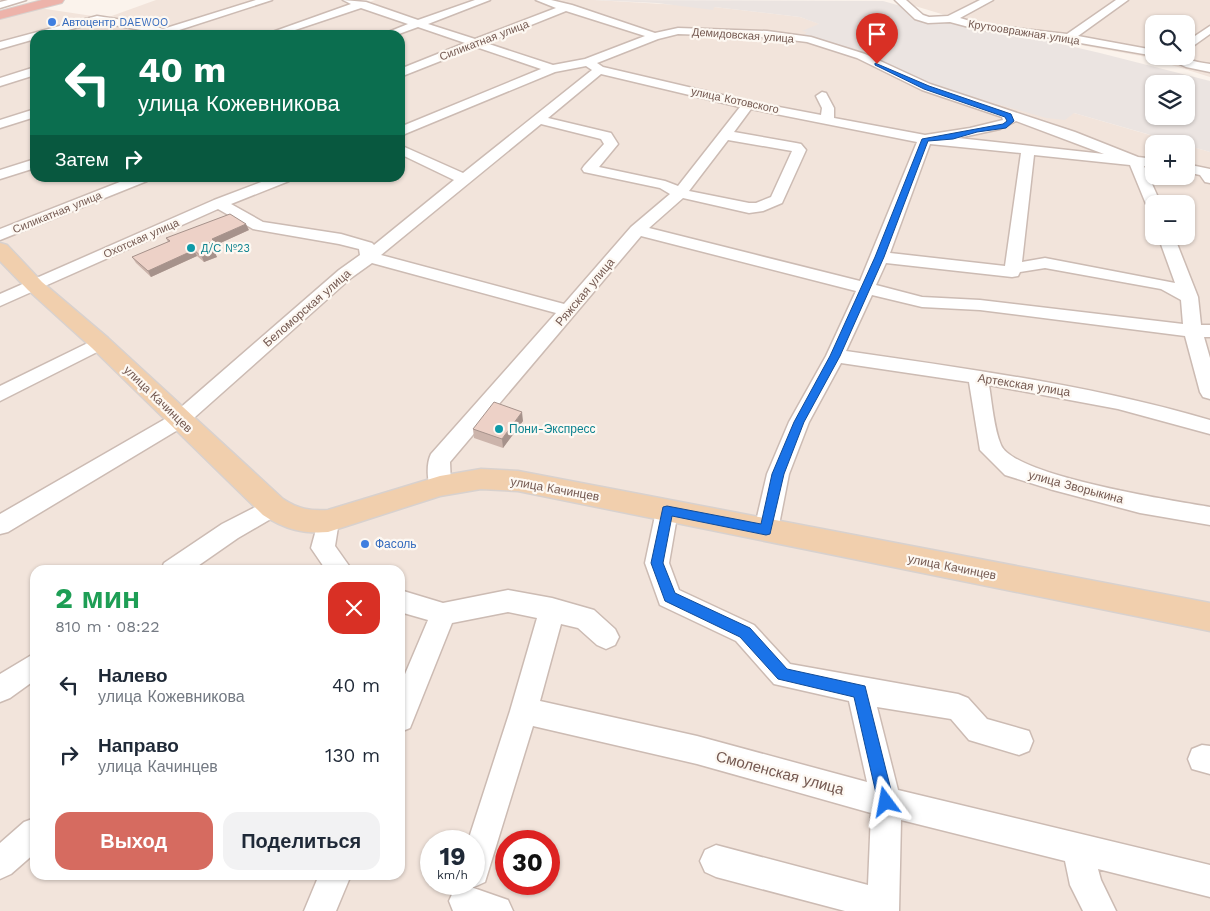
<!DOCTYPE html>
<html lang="ru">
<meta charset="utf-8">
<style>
body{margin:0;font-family:"Work Sans",sans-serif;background:#f2f2f3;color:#1f2937;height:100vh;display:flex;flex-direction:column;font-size:19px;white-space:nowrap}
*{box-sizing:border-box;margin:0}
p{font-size:16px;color:#747a83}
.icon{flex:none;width:28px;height:28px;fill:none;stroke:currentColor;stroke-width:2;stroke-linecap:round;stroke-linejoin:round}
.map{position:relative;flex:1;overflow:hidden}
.drawer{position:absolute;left:30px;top:565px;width:375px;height:315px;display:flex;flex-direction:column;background:#fff;border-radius:15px;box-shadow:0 1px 4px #0004}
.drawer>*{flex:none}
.guide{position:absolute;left:30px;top:30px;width:375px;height:152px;border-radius:15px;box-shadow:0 1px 4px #0004;background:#0b6e4f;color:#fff;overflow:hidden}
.fabs{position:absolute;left:1145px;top:15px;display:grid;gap:10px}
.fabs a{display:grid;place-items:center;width:50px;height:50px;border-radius:10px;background:#fff;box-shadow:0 1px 4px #0004;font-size:25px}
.speed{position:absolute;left:420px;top:830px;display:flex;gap:10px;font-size:25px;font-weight:700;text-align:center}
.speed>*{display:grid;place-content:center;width:65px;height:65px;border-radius:50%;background:#fff;box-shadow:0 1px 4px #0004;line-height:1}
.speed small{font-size:12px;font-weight:400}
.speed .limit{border:8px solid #d22;background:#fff;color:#111}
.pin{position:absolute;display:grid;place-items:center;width:42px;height:42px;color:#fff;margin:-51px -21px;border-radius:50% 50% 50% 0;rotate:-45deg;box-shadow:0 0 5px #0007}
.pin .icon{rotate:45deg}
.me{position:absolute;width:55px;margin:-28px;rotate:347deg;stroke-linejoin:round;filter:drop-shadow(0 0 4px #0008)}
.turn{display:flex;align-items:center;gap:18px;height:105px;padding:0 25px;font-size:22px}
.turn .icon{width:65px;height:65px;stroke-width:2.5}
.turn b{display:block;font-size:35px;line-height:42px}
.then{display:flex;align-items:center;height:48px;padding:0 25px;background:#0003;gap:10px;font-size:19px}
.round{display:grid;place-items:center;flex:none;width:52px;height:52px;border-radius:15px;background:#f2f2f3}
.summary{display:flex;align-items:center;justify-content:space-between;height:85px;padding:0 25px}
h1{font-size:30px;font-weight:700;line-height:38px;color:#1e9e55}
.action{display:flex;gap:10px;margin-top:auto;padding:10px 25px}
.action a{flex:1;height:58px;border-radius:15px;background:#d66b60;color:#fff;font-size:20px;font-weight:700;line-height:58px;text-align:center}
.action a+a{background:#f2f2f3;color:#1f2937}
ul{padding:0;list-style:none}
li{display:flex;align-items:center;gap:15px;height:70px;padding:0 25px}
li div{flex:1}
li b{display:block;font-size:19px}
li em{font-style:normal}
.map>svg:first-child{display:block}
.residential{fill:#f2e4db;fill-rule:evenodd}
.industrial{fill:#ebe4e1;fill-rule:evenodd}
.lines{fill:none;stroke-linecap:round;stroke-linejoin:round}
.minor-casing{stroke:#ccbbb3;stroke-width:3}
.major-casing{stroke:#d8d1ce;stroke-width:3}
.highway-casing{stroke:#d8d1ce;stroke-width:2}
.minor{fill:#fff;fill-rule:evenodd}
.major{fill:#f1cfad;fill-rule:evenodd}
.highway{fill:#edb3aa;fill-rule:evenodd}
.wall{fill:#ccb4ab}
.shaded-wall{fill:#a6928b}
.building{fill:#edd1c7;stroke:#a6928b}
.route{fill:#1a73e8;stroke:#114b97}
.shop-dot{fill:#3f7fe0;stroke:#fdf8f2;stroke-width:2}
.culture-dot{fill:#0f9aa8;stroke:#fdf8f2;stroke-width:2}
.labels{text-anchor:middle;stroke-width:4.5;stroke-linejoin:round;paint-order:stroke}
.far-shop-label{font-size:11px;fill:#366cbe;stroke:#fdf8f2;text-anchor:start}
.far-street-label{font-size:11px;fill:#745951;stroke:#fdf8f2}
.far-culture-label{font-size:11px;fill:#0d838f;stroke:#fdf8f2;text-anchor:start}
.street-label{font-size:12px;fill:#745951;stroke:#fdf8f2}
.culture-label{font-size:12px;fill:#0d838f;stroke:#fdf8f2;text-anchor:start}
.shop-label{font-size:12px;fill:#366cbe;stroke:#fdf8f2;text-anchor:start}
.near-street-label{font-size:15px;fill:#745951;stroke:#fdf8f2}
</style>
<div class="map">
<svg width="1210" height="911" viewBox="0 0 1210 911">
<rect width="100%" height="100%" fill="#fbf3ec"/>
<!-- residential -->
<path class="residential" d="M156,0h199l12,3 8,-3h219l120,7 86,10 274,96 107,31h-27v32h32v-31l24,7v759h-1210v-893l39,-10 67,10zM35,35h365v143h-365zM1154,204h32v32h-32zM35,570h365v305h-365zM431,841h43v43h-43zM506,841h43v43h-43z
M895,0h315v77l-64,-20 -115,-21 -23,-2zM1154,24h32v32h-32z"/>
<!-- industrial -->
<path class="industrial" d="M594,0l289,1 25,7 5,8 21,8 16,-4 61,16 20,1 69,16 110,28v71l-136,-39 -9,7 -19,-2 -131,-38 -111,-46 3,-2 -5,-1 17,-7 -19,-7 -86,-10 -1,3 -56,-7zM1154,84h32v32h-32z"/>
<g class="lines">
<defs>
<path id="minor" d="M8,0h18l-26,8v-6z
M256,0h16l-99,32 2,3h-26l3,-3 -55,-10 -47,13h-15v4l-35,10v-7l97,-26 51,8 15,5z
M343,0l23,2 52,18 57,-20h15l-62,24 47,15 81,-31 -20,-8h15l21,5 83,28 23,-5 89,3 44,6 54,17 65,30 145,48 63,25 16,2v8l-10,-1 17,38h-7v4l-8,-4 -16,-39 -96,-10 -12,107 23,-4 130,25 -17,-47h16l24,61 3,28h9v12h-6l6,21v41l-7,-2 -3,-5 -15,-56 -205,-26 -58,-3 -50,-12 -26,56c123,18 245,34 364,69v14l-92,-25 -129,-24c3,18 5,44 12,60 13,31 173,56 209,62v18l-70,-12 -87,-23 -48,-15 -25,-25 -11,-68 -128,-19 -32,59 -20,52 -11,56 -4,7 -8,2 -8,-2 -4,-7 13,-56 22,-52 37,-66 30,-65 -215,-55 -191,226 1,24 -3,6 -8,2 -8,-2c-5,-10 -6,-28 -1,-38l125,-141 -184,-50 -21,15 -165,147 -178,107 -8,2v-20l172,-99 167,-145 21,-15 -1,-6 -20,-5 -86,-15 -35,-20 -218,97v-12l214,-94 58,-22h19l-2,3 -58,23 32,18 78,12 31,9 2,2 80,-65 -54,-26v-9l63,28 129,-103 -6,-4 -31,6 -155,64v-9l141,-58 -65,-22 -76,30v-8l65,-26 -47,-16 -22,8h-15l27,-11 -47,-16 -81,27h-16l87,-31zM566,11l79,25 -60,23 -32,6 -67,-22zM678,34l89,3 40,5 50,16 65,32 80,27 1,3 -33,8 -45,7 -91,-17v-10l-8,-15 -4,-1 -6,4 6,12 -1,7 -73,-14 -145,-34 -6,-4 61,-24zM601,74l139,33 -62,79 -13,-5 -66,-14 19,-23 -7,-11 -63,-15zM751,109l166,33 -57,139 -211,-53 34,-30 66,15 14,-2 19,-8 24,-53 -5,-6 -5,-1 -62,-11zM1016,121l88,33 -146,-16 42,-9zM541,124l60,15 3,5 -20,22 -2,3 2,3 76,16 10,6 -39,33 -67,77 -183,-49zM728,140l64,11 -21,46 -15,6h-7l-60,-12zM930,144l91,9 -16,113 -115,-13zM886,263l126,14 6,-1 2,-4 25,-4 116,21 20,11 2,24 -203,-24 -58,-3 -46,-12z
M895,0h11l17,15 6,2 19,-1 32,-16h13l-33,18 20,6 87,10 49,-34h12l-50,36 76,14 1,6 -109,-19 -66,-7 -30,-8 -22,1 -13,-4z
M1210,26v8l-24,17v-9z
M1162,56c17,0 31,6 48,8v8l-24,-5z
M35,67v8l-35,11v-8z
M35,109v8l-35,11v-8z
M35,159v9l-35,11v-9z
M1186,164l24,5v14l-5,-1 -5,-7 -14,-3z
M130,178h19l-2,3 -147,59v-11z
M100,337l7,2 2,4 -2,4 -107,54v-15z
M273,498l8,3 3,6 -3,6 -43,25 -46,32h-31l3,-7 58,-39z
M667,502l8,3 3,6 -9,52 10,27 75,35 36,39 168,30 10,4 19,21 42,12 4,10 -4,10 -10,4 -50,-15 -18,-21 -74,-12 21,83 312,75v32l-112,-28 3,11 15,31h-33l-13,-26 -5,-24 -164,-41 -2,91h-54l-129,-34 -11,-5 -5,-11 5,-11 11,-5 152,40 3,-72 -174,-49 -164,-38 -48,156 -11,5 -7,-3h7v-43h-6l42,-130 27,-93 -29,-6 -56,11 -42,105 -10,4v-46l28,-66 -28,-8v-22l43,13 65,-13 44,8 42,12 21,19 4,8 -4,8 -9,4 -9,-4 -19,-17 -17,-4 -21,77 157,35 170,46 -18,-81 -75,-17 -38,-43 -76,-36 -15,-42 11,-52 3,-6z
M328,512l8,3 3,6 -4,25 17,24h-26l-15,-22 9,-33z
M35,653v27l-25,18 -10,4v-28z
M1202,745l8,1v28l-18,-5 -4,-10 4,-10z
M35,818v35l-24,21 -11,5v-36l24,-21z
M319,875h32l-15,36h-32z
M465,885l43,15 5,11h-60l-4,-10 5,-11z"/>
<path id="major" d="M0,243l7,2 35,37 66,56 175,161c15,10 27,12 45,11l112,-34 41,-7 37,2 692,132v28l-692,-140 -37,-2 -41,7 -112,36c-25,2 -44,-3 -65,-17l-171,-167 -64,-58 -28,-29z"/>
<path id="highway" d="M42,0h22l-2,3 -62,16v-8z"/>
</defs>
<!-- minor casing -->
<use href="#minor" class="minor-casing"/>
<!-- major casing -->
<use href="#major" class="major-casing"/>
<!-- highway casing -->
<use href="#highway" class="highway-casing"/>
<!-- minor -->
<use href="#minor" class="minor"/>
<!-- major -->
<use href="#major" class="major"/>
<!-- highway -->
<use href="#highway" class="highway"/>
</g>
<!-- wall -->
<path class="wall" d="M249,230l-33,15v1l-5,3 3,2 3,6 -13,5 -7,-6 -46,21 -15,-14 -4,-6 36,-15 -2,-4z
M523,421l-20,27 -29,-10 -1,-9z"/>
<!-- shaded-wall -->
<path class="shaded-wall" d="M246,224l3,6 -33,15v1l-8,4 -3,-6 7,-5z
M194,250l3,6 -46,21 -3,-6z
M214,251l3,6 -13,5 -2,-5z
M522,412l1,9 -20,27 -1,-9z"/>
<!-- building -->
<path class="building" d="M230,214l16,10 -34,15 2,2 -9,3 9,7 -12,6 -8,-7 -46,21 -16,-14 38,-16 -4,-3z
M494,402l28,10 -20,27 -29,-10z"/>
<!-- route -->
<path class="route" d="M875,63l54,23 82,28 3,7 -8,7 -29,4 -24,7 -25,2 -44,116 -44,99 -36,66 -20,52 -14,60 -4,1 -94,-19 -9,47 12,30 75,35 37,41 78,17 29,116 -3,6 -5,2 -6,-2 -2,-6 -24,-105 -76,-18 -38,-42 -75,-36 -14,-38 12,-56 4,-1 94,18 11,-50 22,-52 36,-66 45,-99 47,-118 81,-15 4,-3 -2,-4 -81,-28 -49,-24z"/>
<!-- markers -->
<g class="shop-dot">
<circle cx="52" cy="22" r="5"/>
<circle cx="365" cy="544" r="5"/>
</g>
<g class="culture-dot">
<circle cx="191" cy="248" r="5"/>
<circle cx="499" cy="429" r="5"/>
</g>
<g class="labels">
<!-- far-shop labels -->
<g class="far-shop-label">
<text x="62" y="26">Автоцентр DAEWOO</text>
</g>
<!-- far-street labels -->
<g class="far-street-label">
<text transform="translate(1024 32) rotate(9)" y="4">Крутоовражная улица</text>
<text transform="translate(743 35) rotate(4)" y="4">Демидовская улица</text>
<text transform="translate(484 40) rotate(-21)" y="4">Силикатная улица</text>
<text transform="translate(735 100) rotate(12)" y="4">улица Котовского</text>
<text transform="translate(57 212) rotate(-22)" y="4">Силикатная улица</text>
<text transform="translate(141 238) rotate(-24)" y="4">Охотская улица</text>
</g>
<!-- far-culture labels -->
<g class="far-culture-label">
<text x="201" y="252">Д/С №23</text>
</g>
<!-- street labels -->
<g class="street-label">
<text transform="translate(585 292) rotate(-50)" y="4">Ряжская улица</text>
<text transform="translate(307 308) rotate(-41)" y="4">Беломорская улица</text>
<text transform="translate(1024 385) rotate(9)" y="4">Артекская улица</text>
<text transform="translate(158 399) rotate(44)" y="4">улица Качинцев</text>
<text transform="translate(1076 487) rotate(15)" y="4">улица Зворыкина</text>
<text transform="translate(555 489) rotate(10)" y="4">улица Качинцев</text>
<text transform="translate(952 567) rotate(11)" y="4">улица Качинцев</text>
</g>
<!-- culture labels -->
<g class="culture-label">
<text x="509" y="433">Пони-Экспресс</text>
</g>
<!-- shop labels -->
<g class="shop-label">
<text x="375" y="548">Фасоль</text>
</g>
<!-- near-street labels -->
<g class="near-street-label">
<text transform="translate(780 773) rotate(15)" y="5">Смоленская улица</text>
</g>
</g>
</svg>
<div class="fabs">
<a><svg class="icon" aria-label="search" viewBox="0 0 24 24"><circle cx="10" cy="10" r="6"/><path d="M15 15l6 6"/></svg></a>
<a><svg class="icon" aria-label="layers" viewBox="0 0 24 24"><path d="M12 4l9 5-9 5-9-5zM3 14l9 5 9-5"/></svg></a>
<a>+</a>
<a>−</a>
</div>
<div class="speed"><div>19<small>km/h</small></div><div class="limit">30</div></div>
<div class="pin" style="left:877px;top:64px;background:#d93025"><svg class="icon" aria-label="arrive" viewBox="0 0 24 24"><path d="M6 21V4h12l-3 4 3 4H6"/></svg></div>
<svg class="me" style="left:886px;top:802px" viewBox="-20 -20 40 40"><path d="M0-17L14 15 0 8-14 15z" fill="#1a73e8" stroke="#fff" stroke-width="4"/></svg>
<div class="guide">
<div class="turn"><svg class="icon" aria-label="left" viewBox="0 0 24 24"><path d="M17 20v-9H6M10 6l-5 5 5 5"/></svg><div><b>40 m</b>улица Кожевникова</div></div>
<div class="then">Затем<svg class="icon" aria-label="right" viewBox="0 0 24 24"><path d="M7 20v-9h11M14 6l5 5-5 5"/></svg></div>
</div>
<section class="drawer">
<div class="summary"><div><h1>2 мин</h1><p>810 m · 08:22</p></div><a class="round" style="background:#d93025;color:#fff"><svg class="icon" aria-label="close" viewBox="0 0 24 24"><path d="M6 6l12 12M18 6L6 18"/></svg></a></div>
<ul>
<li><svg class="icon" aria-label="left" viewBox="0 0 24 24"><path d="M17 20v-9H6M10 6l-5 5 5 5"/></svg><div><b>Налево</b><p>улица Кожевникова</p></div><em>40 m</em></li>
<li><svg class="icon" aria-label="right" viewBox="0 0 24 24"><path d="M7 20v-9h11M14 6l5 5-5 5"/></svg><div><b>Направо</b><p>улица Качинцев</p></div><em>130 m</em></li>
</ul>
<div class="action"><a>Выход</a><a>Поделиться</a></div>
</section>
</div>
